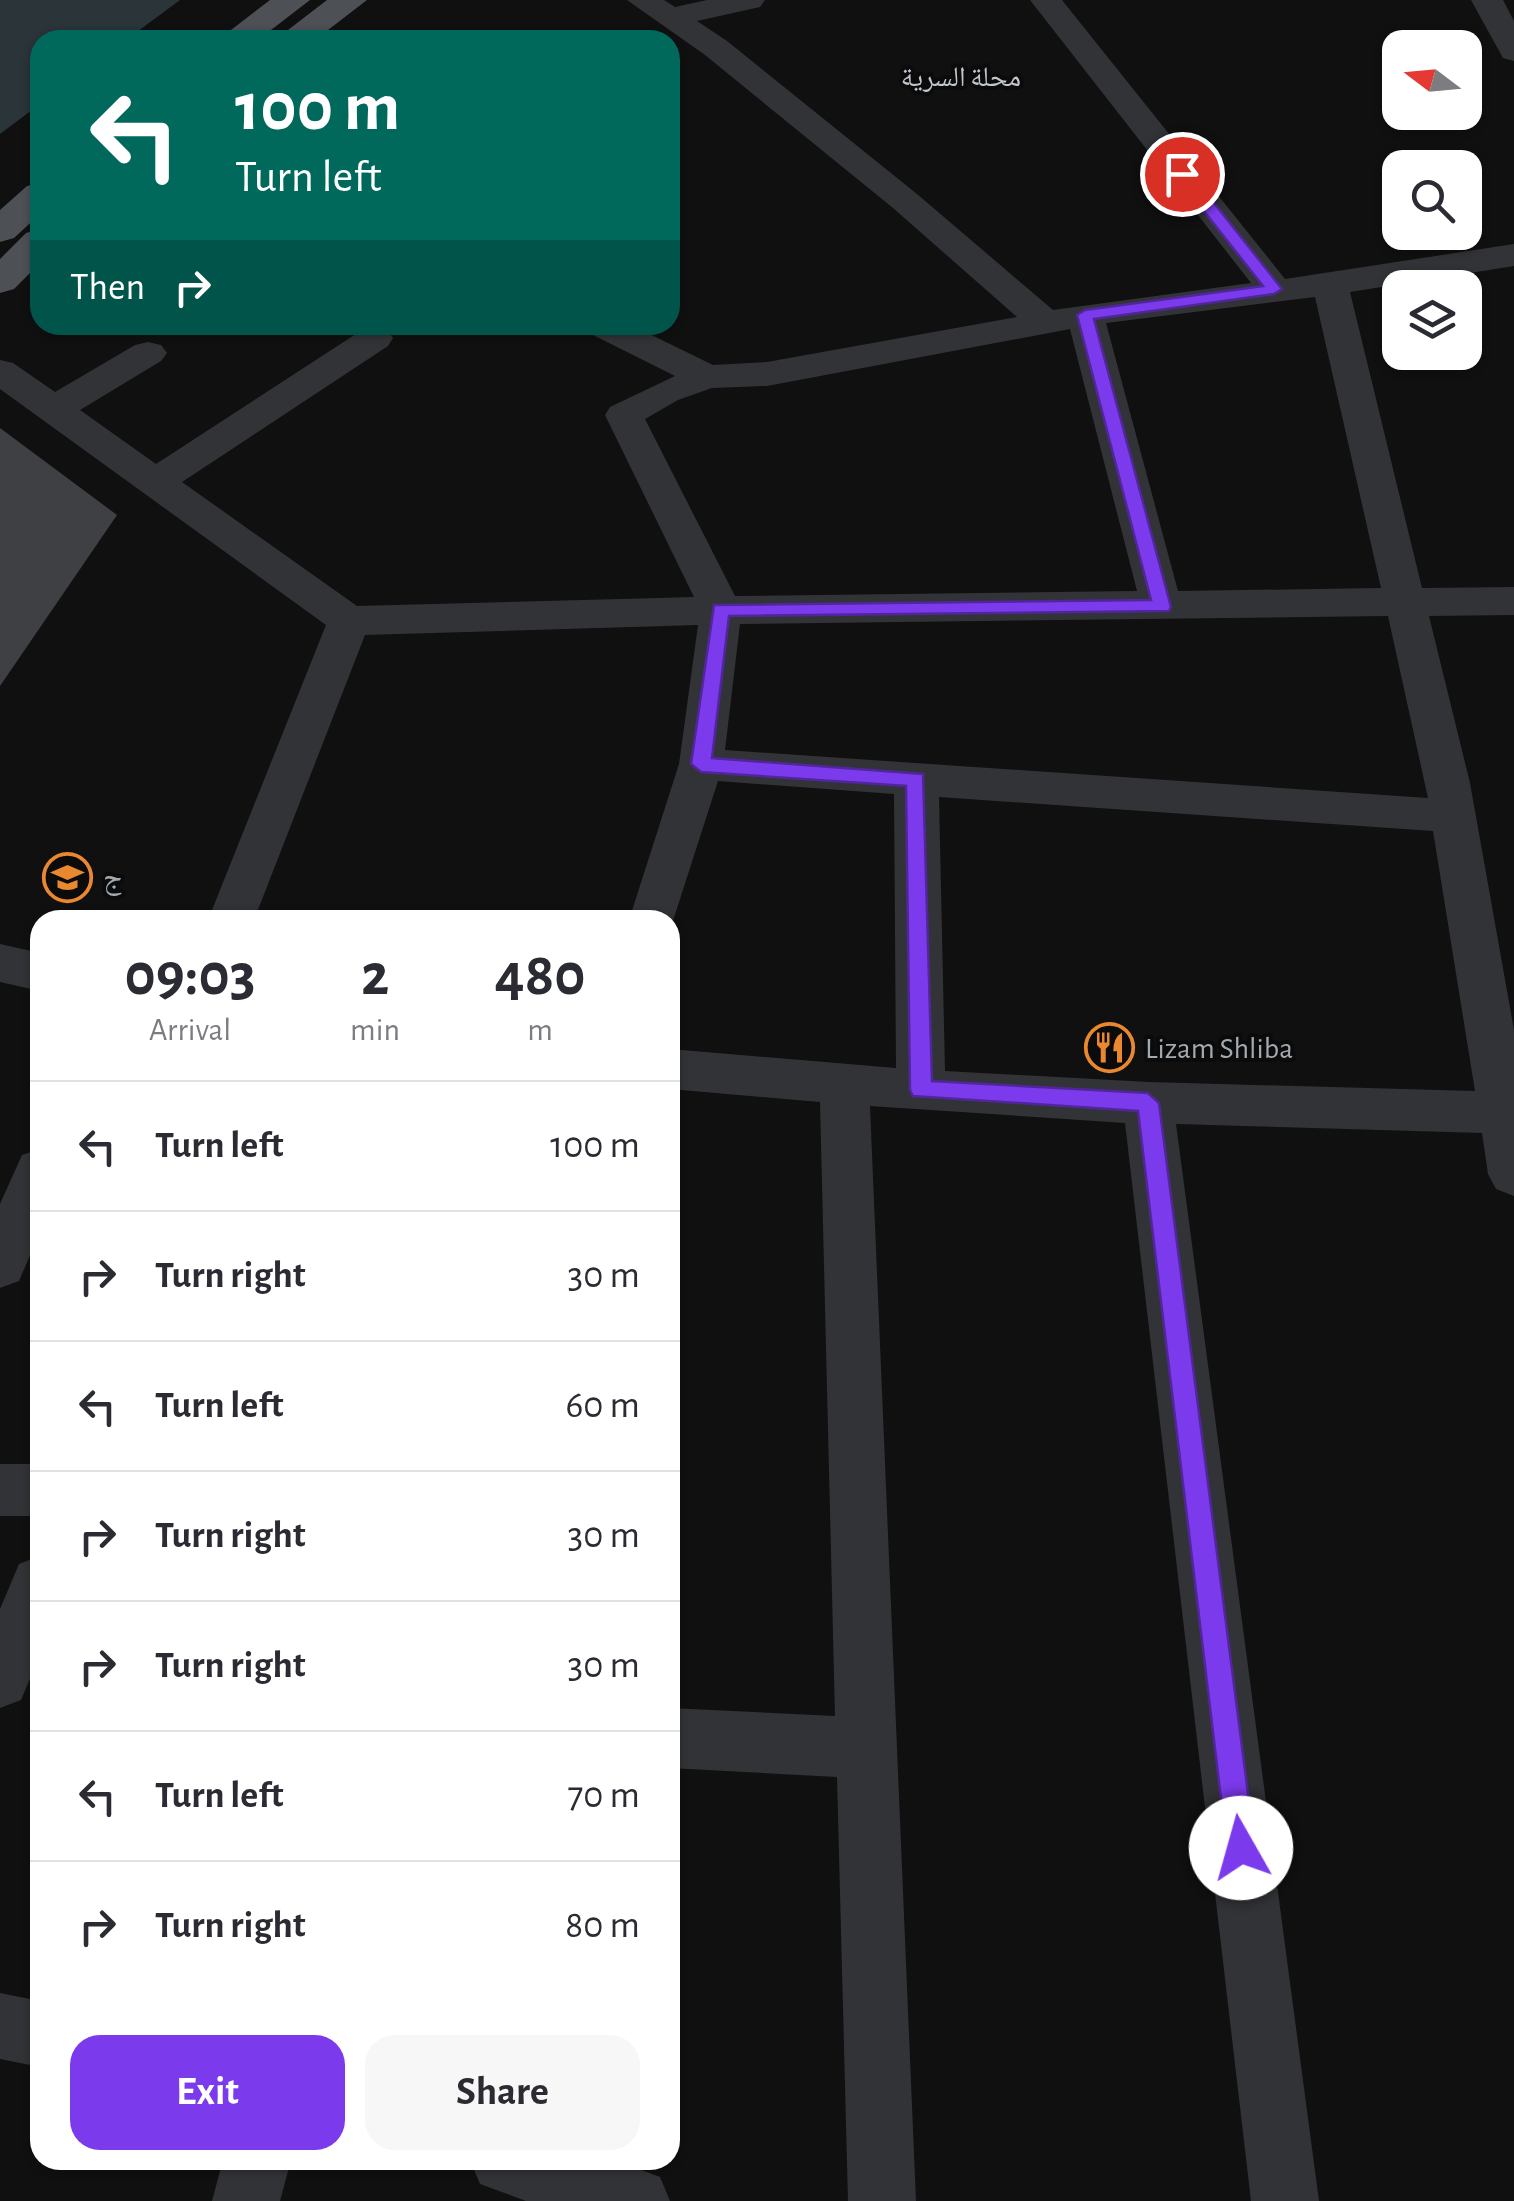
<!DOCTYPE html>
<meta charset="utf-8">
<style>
body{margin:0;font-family:"Alegreya Sans","Noto Naskh Arabic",sans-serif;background:#f7f7f7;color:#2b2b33;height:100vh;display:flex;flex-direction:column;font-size:38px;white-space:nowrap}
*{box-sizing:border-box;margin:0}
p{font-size:32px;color:#7c7c81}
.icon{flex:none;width:55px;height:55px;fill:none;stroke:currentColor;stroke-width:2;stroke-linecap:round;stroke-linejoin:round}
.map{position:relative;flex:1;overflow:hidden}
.panel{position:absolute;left:30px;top:910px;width:650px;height:1260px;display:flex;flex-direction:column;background:#fff;border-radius:30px;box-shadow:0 2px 8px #0004}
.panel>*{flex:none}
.guide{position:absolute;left:30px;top:30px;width:650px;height:305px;border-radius:30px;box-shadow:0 2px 8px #0004;background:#00695c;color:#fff;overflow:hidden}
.needle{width:65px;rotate:286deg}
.controls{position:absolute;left:1382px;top:30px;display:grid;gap:20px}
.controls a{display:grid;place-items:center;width:100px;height:100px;border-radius:20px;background:#fff;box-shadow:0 2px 8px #0004;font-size:50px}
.pin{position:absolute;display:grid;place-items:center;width:85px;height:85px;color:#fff;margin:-42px;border:5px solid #fff;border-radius:50%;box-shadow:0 2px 10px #0007}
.me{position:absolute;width:110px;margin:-55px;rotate:353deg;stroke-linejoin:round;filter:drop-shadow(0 0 8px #0008)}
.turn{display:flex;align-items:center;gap:35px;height:210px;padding:0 40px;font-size:45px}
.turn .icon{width:130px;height:130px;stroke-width:2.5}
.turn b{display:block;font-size:70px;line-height:85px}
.then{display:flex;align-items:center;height:95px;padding:0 40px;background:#0003;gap:20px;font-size:38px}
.eta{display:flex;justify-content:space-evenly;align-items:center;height:170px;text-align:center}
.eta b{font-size:60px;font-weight:700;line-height:70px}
.button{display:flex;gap:20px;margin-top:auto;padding:20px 40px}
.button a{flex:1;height:115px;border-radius:30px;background:#7c3aed;color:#fff;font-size:40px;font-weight:700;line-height:115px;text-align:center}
.button a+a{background:#f7f7f7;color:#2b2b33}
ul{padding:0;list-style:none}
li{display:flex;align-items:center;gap:30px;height:130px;padding:0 40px;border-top:2px solid #e1e1e2}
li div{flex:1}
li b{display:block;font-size:38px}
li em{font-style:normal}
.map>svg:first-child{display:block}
.water{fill:#2a3439}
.building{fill:#3f4044}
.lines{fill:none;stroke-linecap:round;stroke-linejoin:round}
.minor{fill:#313336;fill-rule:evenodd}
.major{fill:#4d5055;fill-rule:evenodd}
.route{fill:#7c3aed;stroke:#51269a;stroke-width:2.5}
.labels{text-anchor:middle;stroke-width:8;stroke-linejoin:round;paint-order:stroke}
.far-neighbourhood-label{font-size:28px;fill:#c2c7ce;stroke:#0b0b0c}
.poi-label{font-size:30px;fill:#a1a9b1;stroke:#0b0b0c;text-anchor:start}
</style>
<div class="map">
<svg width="1514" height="2201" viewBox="0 0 1514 2201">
<rect width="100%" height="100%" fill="#101011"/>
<!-- water -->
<path class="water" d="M0,0h180l-54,40h-86v64l-40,30z"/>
<!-- building -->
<path class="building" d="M0,428l117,87 -117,171z"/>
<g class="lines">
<!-- minor -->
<path class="minor" d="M627,0h37l11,7 32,-7h58l-5,7 -63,14 30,20 190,153 136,116 198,-27 -221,-283h32l223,279 229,-35v22l-164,26 72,296 92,-1v28l-85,1 41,167 44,247v166l-18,-7 -8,-15 -6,-41 -306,-9 143,1077h-68l-126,-1078 -255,-17 46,1095h-68l-11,-424 -167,-9v-60l165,8 -15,-614 -150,-13v-40l226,19 -2,-274 -176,-13 -48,149v-10h-41l50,-156 19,-139 -333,10 -111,285h-46l118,-295 -326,-236v-29l13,3 42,29 80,-47 13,-3 13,3 6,8 -6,8 -81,49 76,54 206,-134 13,-3 13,3 5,8 -5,8 -206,136 175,124 337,-9 -89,-182 5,-8 65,-31 -86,-43 -5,-8h47l82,40 54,-3 250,-45 -124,-109 -188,-153zM1315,297l66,291 -203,3 -72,-268zM1070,329l67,262 -402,5 -90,-177 33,-19 34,-12 55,-2zM1388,616l40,182 -703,-48 15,-126zM939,797l494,34 42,260 -326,-9 -204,-11z
M1471,0h32l11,21v40l-11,-3z
M0,944l40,9v38l-40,-9z
M40,1149v83l-21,49 -19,7v-84l22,-49z
M0,1464h40v52h-40z
M40,1556v99l-19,45 -21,8v-99l19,-45z
M0,1993l40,8v66l-40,-8z
M223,2160h68l-11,41h-68z
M470,2160h145l45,17 10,24h-144l-46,-17z"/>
<!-- major -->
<path class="major" d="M270,0h40l-52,40h-40z
M327,0h40l-52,40h-40z
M40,183v31l-26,24 -14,4v-32l27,-24z
M40,229v34l-26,26 -14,4v-34l26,-26z"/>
</g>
<!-- route -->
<path class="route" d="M1177,170h11l94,119 -8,5 -180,25 77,288 -2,4 -440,5 -17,142 211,16 9,307 216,12 11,10 96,745 -4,10 -10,4 -10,-4 -4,-10 -89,-737 -225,-15 -3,-6 -4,-304 -205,-14 -10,-8 23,-159 437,-5 -74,-285 8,-5 178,-24 -86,-109z"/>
<!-- icons -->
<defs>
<symbol id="school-ring" viewBox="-11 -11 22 22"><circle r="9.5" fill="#0b0b0c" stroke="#ea882f" stroke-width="1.5"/><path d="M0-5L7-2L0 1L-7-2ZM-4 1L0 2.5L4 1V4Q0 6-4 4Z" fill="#ea882f"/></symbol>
<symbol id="restaurant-ring" viewBox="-11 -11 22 22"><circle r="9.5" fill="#0b0b0c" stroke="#ea882f" stroke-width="1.5"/><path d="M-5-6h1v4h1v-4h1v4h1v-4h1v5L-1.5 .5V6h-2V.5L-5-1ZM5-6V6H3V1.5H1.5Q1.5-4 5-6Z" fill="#ea882f"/></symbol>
</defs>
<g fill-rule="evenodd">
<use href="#school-ring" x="40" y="850" width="55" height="55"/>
<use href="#restaurant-ring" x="1082" y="1020" width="55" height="55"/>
</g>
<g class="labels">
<!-- far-neighbourhood labels -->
<g class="far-neighbourhood-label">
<text x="961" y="86">محلة السرية</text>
</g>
<!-- poi labels -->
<g class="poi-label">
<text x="103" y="887">ج</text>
<text x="1145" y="1058">Lizam Shliba</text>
</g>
</g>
</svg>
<div class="controls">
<a><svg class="needle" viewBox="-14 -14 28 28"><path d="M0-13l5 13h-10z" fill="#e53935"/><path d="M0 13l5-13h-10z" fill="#7c7c81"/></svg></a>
<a><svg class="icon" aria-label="search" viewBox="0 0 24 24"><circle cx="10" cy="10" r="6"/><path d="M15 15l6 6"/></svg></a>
<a><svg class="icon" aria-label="layers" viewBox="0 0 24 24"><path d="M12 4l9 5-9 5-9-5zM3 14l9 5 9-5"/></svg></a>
</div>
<div class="pin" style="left:1182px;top:174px;background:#d93025"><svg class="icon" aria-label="arrive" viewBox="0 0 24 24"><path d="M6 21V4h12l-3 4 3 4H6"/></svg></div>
<svg class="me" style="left:1241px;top:1848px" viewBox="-20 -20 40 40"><circle r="19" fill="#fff"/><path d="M0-13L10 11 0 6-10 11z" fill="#7c3aed"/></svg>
<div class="guide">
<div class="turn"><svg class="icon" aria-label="left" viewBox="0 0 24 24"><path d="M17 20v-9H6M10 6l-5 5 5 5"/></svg><div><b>100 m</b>Turn left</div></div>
<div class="then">Then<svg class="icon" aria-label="right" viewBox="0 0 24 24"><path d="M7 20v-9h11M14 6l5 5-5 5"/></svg></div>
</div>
<section class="panel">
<div class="eta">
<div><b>09:03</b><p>Arrival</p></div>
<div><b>2</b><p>min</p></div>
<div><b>480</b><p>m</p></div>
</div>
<ul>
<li><svg class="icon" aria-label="left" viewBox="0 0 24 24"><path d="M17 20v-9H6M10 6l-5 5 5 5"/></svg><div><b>Turn left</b></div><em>100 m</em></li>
<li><svg class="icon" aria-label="right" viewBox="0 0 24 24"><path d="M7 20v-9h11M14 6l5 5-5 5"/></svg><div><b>Turn right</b></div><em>30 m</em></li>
<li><svg class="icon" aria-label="left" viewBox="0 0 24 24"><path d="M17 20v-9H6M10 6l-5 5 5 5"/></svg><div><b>Turn left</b></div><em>60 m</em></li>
<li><svg class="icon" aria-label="right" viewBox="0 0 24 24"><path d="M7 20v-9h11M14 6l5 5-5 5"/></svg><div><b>Turn right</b></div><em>30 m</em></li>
<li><svg class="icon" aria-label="right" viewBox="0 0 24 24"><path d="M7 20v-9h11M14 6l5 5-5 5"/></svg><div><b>Turn right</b></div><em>30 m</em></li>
<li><svg class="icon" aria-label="left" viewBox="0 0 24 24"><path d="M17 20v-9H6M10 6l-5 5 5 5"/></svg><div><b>Turn left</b></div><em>70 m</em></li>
<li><svg class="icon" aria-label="right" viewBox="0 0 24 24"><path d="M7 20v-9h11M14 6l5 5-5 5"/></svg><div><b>Turn right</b></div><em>80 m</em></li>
</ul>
<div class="button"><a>Exit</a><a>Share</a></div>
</section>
</div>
